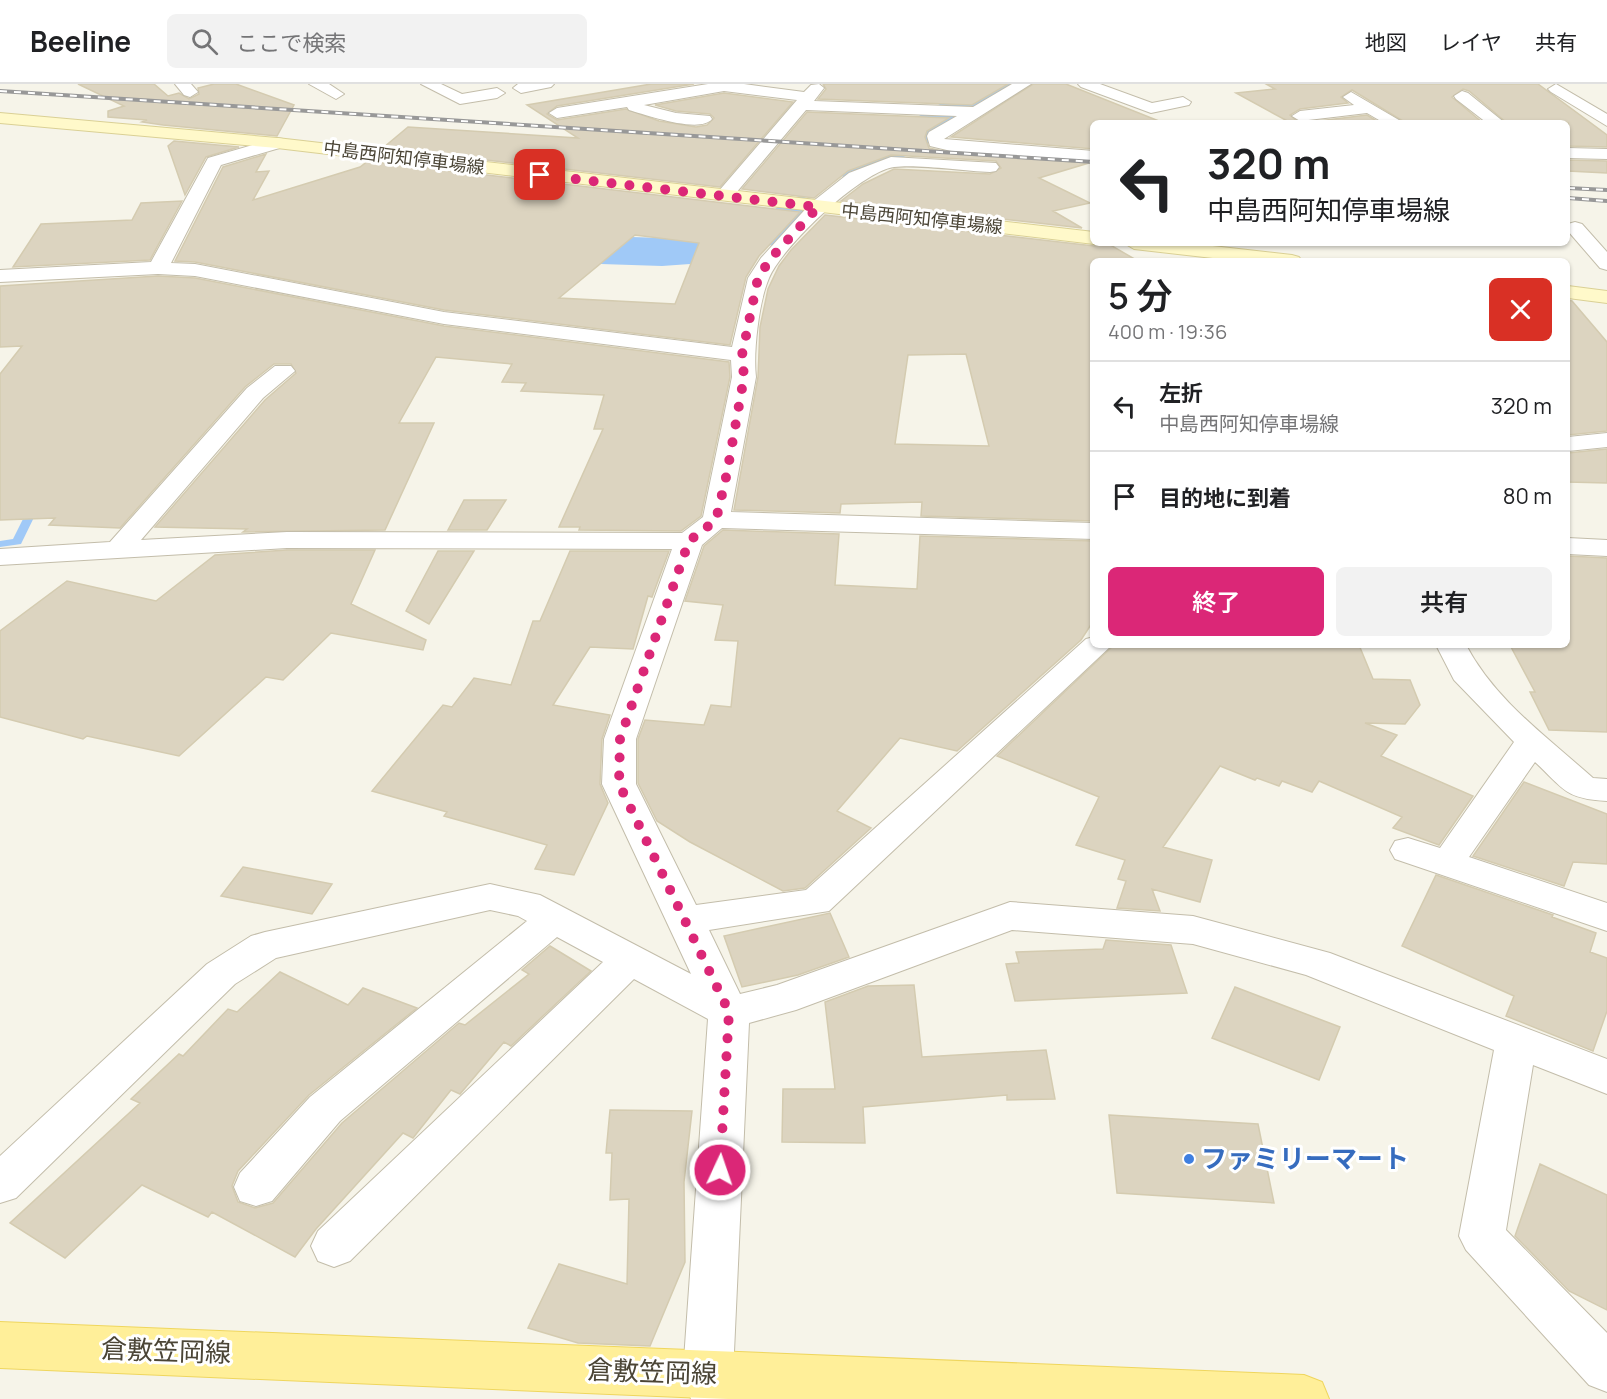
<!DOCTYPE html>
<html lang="ja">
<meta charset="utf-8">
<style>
body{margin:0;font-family:Manrope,"Noto Sans JP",sans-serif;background:#f2f2f2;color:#202124;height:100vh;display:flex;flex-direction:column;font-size:22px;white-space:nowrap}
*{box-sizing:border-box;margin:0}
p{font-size:20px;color:#757577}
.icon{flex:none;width:33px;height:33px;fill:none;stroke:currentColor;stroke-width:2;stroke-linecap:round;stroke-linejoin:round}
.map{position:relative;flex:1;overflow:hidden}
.drawer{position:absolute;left:1090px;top:174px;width:480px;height:390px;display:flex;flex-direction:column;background:#fff;border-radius:9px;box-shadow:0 2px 4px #0004}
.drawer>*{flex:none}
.guide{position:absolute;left:1090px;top:36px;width:480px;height:126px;border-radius:9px;box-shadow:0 2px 4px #0004;background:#fff;color:#202124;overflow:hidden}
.pin{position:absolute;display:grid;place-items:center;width:51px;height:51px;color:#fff;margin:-26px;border-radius:12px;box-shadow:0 3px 9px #0006}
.me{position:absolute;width:66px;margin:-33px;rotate:3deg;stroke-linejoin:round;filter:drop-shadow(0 0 4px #0008)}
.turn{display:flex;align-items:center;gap:21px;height:126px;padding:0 18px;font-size:27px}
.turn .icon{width:78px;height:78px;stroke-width:2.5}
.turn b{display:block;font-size:42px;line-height:51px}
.round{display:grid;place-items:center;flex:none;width:63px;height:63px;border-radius:9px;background:#f2f2f2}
.overview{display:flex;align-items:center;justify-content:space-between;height:102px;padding:0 18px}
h1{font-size:36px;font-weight:600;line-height:45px}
.action{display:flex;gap:12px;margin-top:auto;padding:12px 18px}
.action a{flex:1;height:69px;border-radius:9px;background:#db2777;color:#fff;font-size:24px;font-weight:600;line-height:69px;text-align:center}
.action a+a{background:#f2f2f2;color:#202124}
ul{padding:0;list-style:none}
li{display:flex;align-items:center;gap:18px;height:90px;padding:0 18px;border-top:2px solid #e0e0e0}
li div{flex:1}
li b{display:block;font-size:22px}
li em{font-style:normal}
header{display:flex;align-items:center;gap:36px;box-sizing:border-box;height:84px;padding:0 30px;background:#fff;border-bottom:2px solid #e0e0e0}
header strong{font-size:28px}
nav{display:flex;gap:33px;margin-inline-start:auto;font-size:21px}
.search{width:420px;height:54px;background:#f2f2f2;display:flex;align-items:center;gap:15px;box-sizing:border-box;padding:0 21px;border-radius:9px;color:#757577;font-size:22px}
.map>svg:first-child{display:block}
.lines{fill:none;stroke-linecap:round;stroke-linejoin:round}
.stream{fill:#a0c9f7;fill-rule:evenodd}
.river{fill:#a0c9f7;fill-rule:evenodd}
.building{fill:#dcd4c0;stroke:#d4cbb0;stroke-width:1.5;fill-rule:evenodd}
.minor-casing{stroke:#c3bdaa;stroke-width:2}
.secondary-casing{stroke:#dad095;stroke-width:2}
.primary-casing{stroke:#efd65e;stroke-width:2}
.minor{fill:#fff;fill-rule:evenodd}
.secondary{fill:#fff9ca;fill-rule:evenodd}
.primary{fill:#ffef99;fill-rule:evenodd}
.rail-casing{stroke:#989898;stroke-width:4}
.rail{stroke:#fff;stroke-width:2;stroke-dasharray:7;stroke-linecap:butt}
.route{stroke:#db2777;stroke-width:10;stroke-dasharray:0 18}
.shop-dot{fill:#3f7fe0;stroke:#fff;stroke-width:2}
.labels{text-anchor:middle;stroke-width:6;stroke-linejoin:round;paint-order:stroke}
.far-street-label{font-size:18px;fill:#4b4536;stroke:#fff}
.near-shop-label{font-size:26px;font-weight:bold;fill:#366cbe;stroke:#fff;text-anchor:start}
.near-street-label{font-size:26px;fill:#4b4536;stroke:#fff}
</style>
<header>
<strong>Beeline</strong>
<div class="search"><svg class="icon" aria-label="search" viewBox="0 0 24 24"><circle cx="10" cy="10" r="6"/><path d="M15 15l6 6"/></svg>ここで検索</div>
<nav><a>地図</a><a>レイヤ</a><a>共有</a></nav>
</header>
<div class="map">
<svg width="1607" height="1315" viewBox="0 0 1607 1315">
<rect width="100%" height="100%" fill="#f6f4e9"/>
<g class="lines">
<!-- stream -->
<path class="stream" d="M36,416l5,3 -20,41 -21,3v-6l13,-2 18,-36z"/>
<!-- river -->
<path class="river" d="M975,0h44l-5,8c-28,16 -137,87 -163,86 -4,0 -9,-2 -13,-3l-6,-9 6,-9 46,-21z
M800,112l15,4 7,9 -28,30 -90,24 -42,3 -61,-2 -107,-16 -7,-10 7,-10 16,-4 91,12 61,2 42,-3 58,-14 23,-21z"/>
</g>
<!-- building -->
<path class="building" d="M78,0h76l14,12 11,-3 10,6 10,-5 -1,-6 16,-4h22l58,21 -17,31 -114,-11 -21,-3 5,-2 -39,-3v-6l16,-5z
M651,0h43l-137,22 -10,8 10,6 69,-11 33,12 37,6 11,-2 7,-7 -4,-4 -34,-3 -21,-6 69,-12 69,9 -73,85 -337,-39 25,-21 170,11 -51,-33z
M823,0h185l-36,21 -154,-6 8,-10z
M1033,0h33l93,37v2h-65v26l-143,-12z
M1266,0h272l69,51v12l-39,-1v-23h-61l-38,-32 -6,-2 -11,8 31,26h-77l-54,-33 -11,7 7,6 -48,6 -10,6 9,8h-8l-55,-30 39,-4z
M807,28l142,6 -22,13 -2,6 4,11 22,5 138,10 -50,15 51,25 -37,8 29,17 -241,-27 22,-17 31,-15 96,5 11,-6 -5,-7 -105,-6 -43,16 -34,27 -72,-9z
M1367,31l13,8h-78z
M174,57l65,6 -33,10 -21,38 -17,-49z
M266,70l-10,18 13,-1 -16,29 107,-33 8,-6 432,51 -41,44 -13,21 -16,68 -286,-35 -249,-48 -20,-1 48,-94zM635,151l64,8 -24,61 -116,-6z
M1568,76l39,1v12l-39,-2z
M182,117l-32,59 -137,7 28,-43 91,-4 9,-17z
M825,131l269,31 13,-3 31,18h-44v260l-173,-5 1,-14 -81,2 -1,9 -106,-3 24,-133 2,-50 8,-38 11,-23 12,-16zM966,270l23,92 -94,-2 13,-89z
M158,192l37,2 249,48 285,36 1,15 -29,139 -20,15 -102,-1 1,-3h-21l44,-98h-9l10,-34 -83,-4 5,-8 -24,-1 10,-18 -76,-7 -37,66h35l-49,107 -142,2 4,-3 -92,-2 110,-127 31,-27 -5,-9h-17l-29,23 -125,141 -71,-3 6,-7 -55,2v-146l22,-28 -22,1v-61z
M1568,216l4,1 35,41v89l-39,4z
M1607,365v34l-39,-1v-29z
M464,416h42l-19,30h-39z
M723,446l116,4 -4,51 82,4 3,-53 174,5v79l-13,20 -124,111 -57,-13 -63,73 34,17 -66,60 -22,3 -93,-49 -33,-21 -19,-38v-44l7,-19 59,5 7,-20 20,2 7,-66 -23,-1 8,-35 -38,-4 19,-55z
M287,466h88l-24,54 75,36 -3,10 -92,-17 -48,47 -17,-3 -87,79 -92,-20 -4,3 -83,-22v-86l67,-50 89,20 59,-46z
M438,467h36l-45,73 -23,-13z
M570,467h99l-17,46 -4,-1 -15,53 -43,-2 -37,58 57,10 -8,24 -2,45 8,19 -34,72 -39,-6 12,-24 -103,-29 3,-4 -75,-21 71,-86 9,2 22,-29 37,7 22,-64h7z
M1568,472l39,2v174l-58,-2 -19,-38h5l-24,-45 57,-2z
M1114,561h245l14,34 37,1 10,25 -15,19 -40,-1 32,12 -16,21 92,40 -34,49 -46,-17 9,-11 -83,-36 -7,11 -30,-11 -3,5 -22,-8 -2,2 -35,-14 -57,81 49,13 -12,42 -48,-13 8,22 -43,-3 9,-27 -8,-2 7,-19 -49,-15 23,-48 -102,-41z
M1524,698l83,32v50l-34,-2 -9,24 -91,-30z
M243,783l89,17 -20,30 -91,-18z
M1436,791l117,40 -1,2 44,16 -6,19 17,6v53l-14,40 -87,-35 8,-20 -112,-50z
M830,829l19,44 -51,18 -56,12 -18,-51z
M1106,856l65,5 16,48 -172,8 -9,-37 13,-1 -3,-11 87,-3z
M550,862l41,25 -80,75 -7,-4 -44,52 -9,-4 -38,48 -10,-5 -87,96 -21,28 -83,-45 -4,5 -66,-32 -77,73 -55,-35 130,-120 -9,-4 48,-45 4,2 45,-47 9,3 43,-40 68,33 15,-17 54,20 -108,87 -71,76 -6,15 6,16 17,6 18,-5 69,-80 117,-100 6,2 64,-51 -7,-4z
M914,901l8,72 124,-7 9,49 -48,1v-5l-144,12 2,36 -83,-1 1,-53h52l-10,-87 43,-16z
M1235,903l105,40 -21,53 -107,-42z
M610,1026l82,1 -8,71 1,80 -35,84 -72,-3 -50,-15 31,-64 68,20 2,-85 -19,1 2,-47h-6z
M1109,1031l149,9 16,79 -157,-10z
M1540,1080l67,31v115l-38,-19 -54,-55z"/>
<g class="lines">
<defs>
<path id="minor" d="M175,0h16l7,8 -8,5 -6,-2z
M309,0h20l15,10 -8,5z
M421,0h20l21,10 35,-6 8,5 -8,5 -37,6z
M518,0h36l-3,3 -30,6 -8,-5z
M708,0h36l60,8 7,-7 8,-1 5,4 -10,13 159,6 39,-23h19l-87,55 150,12v10l-143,-10 -21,-5 -3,-10 2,-4 28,-16 -151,-6 -76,90h-12l-3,-4 3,-4 79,-92 -73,-9 -80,14 32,8 34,3 2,3c-12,15 -66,-4 -83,-9l-2,-3 -70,11 -8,-5 8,-5z
M1078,0h22l52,19 31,-6 8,5 -2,3 -38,8 -70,-26z
M1556,0l51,30v12l-56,-34 -3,-3z
M1462,7l6,2 37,30h-18l-31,-24 -2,-3z
M1351,8l53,31h-20l-17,-10 -67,8 -8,-5 8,-5 54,-6 -11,-8z
M277,54l6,1 2,4 -2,4 -62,18 -50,98 24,1 249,48 288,35 16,-69 13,-20 50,-55 38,-30 42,-16 105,6 3,4 -3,4 -6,1c-27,-1 -72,-8 -96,-5 -34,5 -112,80 -125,111 -10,23 -16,74 -13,99l-25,135 363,11v16l-372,-11 -20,17 -66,194v45l60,121 110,-15 280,-251 8,-2v8h18l-283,266 -120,19 31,64 37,-9 233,-83 183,14 137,37 277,106v35l-74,-29 -27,165 101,103v59l-18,-7 -123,-135 -7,-14 35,-186 -188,-75 -113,-31 -181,-14 -216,80 -47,13 -16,351 8,25h-50l-8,-25 25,-355 -74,-40 -284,282 -16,6 -16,-6 -7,-15 7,-15 285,-269 -46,-25 -217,184 -68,80 -16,5 -16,-5 -6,-14 6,-14 70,-76 217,-176 -9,-5 -28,-6 -214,48 -41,26 -219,214 -16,5v-47l207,-192 44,-28 14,-4 225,-48 50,11 151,79 -89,-190 2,-45 68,-190 -385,-1 -287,17v-16l110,-7 137,-154 28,-22h16l4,5 -32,27 -122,142 146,-8 395,1 21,-16 29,-140 -1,-17 -287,-36 -249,-48 -37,-2 -158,8v-12l151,-8 57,-104z
M1568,64l39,1v10l-39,-1z
M1575,138l7,2 25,28v18l-7,-2 -32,-37v-7z
M1607,349v14l-39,4v-14z
M1568,454l39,2v16l-39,-2z
M1436,561h30c28,54 82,93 127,133l14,1v22c-42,-2 -43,-12 -72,-39l-66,95 138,46v28l-212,-72 -5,-9 5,-9 13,-3 32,10 74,-106 -60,-62z"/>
<path id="secondary" d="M0,29l277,25 817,94v11h3l-3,1 -817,-96 -277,-25z
M1124,159h62l106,12 7,2 3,4h-63l-105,-12z
M1568,202l39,5v12l-39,-5z"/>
<path id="primary" d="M0,1238l1304,53 18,7 7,17h-601l-728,-31z"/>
</defs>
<!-- minor casing -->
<use href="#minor" class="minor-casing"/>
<!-- secondary casing -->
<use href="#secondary" class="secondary-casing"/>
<!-- primary casing -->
<use href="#primary" class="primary-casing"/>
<!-- minor -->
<use href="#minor" class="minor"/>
<!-- secondary -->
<use href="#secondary" class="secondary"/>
<!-- primary -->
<use href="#primary" class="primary"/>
<defs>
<path id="rail" d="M0,7l1094,71
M1568,104l39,2
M1568,114l39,3"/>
</defs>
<!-- rail casing -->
<use href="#rail" class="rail-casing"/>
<!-- rail -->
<use href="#rail" class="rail"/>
</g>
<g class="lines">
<!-- route -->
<path class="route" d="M540,91l278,32 -47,51 -13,20 -16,77 2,22 -17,96 -11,47 -27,21 -69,198 -1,45 110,228 -9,158"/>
</g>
<!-- markers -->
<circle class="shop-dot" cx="1189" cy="1075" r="6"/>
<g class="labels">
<!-- far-street labels -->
<g class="far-street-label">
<text transform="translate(404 74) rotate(7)" y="6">中島西阿知停車場線</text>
<text transform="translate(922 135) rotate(6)" y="6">中島西阿知停車場線</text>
</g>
<!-- near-shop labels -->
<g class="near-shop-label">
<text x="1201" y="1084">ファミリーマート</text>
</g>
<!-- near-street labels -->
<g class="near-street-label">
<text transform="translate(166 1267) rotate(2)" y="9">倉敷笠岡線</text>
<text transform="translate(652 1288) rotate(2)" y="9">倉敷笠岡線</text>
</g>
</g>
</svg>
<div class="pin" style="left:540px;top:91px;background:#d93025"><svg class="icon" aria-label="arrive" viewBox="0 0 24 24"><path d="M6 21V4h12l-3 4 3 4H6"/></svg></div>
<svg class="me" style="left:720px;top:1086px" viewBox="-20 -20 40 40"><circle r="17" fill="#db2777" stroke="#fff" stroke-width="3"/><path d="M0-11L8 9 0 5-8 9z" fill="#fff"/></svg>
<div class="guide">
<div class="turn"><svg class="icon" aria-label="left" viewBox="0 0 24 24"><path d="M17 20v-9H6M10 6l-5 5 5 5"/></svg><div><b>320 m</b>中島西阿知停車場線</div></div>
</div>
<section class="drawer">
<div class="overview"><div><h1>5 分</h1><p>400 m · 19:36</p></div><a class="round" style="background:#d93025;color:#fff"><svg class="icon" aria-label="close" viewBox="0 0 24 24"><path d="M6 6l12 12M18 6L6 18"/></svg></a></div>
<ul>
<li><svg class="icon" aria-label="left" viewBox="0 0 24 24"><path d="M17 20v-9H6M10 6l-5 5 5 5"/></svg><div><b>左折</b><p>中島西阿知停車場線</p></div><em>320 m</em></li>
<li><svg class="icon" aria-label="arrive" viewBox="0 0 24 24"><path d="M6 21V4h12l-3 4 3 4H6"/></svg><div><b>目的地に到着</b></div><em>80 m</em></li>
</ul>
<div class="action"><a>終了</a><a>共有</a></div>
</section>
</div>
